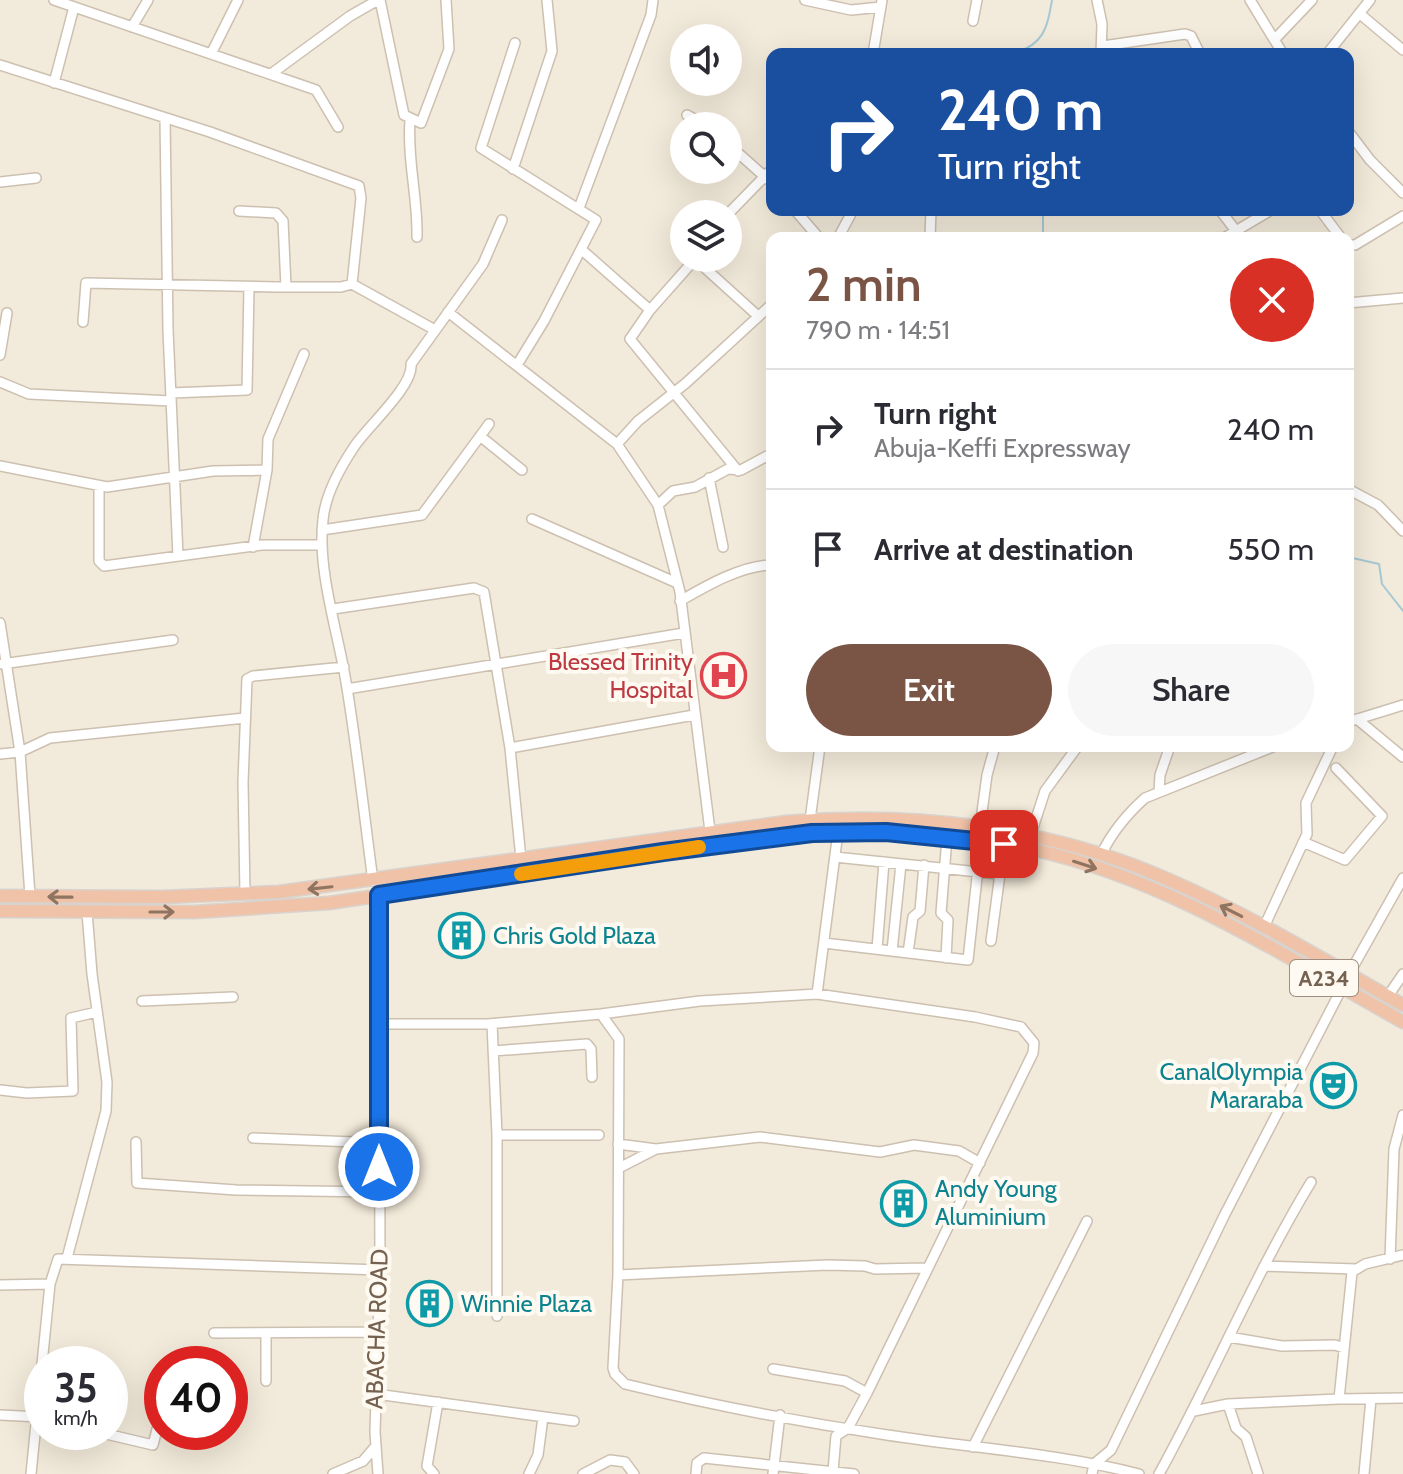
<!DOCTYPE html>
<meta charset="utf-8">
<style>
body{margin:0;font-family:Cabin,sans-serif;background:#f7f7f7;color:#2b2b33;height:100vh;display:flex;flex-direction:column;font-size:30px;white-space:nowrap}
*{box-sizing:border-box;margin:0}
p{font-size:26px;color:#7c7c81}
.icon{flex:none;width:44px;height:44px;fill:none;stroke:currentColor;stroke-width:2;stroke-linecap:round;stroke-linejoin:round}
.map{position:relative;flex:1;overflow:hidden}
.sheet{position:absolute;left:766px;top:232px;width:588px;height:520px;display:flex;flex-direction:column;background:#fff;border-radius:16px;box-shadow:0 8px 32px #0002}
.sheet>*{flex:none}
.guide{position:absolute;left:766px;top:48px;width:588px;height:168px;border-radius:16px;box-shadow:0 8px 32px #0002;background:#1a4fa0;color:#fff;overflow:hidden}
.controls{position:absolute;left:670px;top:24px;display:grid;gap:16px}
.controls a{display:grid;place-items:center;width:72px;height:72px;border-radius:50%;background:#fff;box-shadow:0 8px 32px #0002;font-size:40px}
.speed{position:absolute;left:24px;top:1346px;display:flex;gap:16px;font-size:40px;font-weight:700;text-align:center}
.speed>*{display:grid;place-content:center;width:104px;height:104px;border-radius:50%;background:#fff;box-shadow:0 8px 32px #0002;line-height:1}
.speed small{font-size:20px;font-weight:400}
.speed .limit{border:12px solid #d22;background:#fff;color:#111}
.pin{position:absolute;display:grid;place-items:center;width:68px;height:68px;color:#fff;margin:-34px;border-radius:16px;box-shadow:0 4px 12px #0006}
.me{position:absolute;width:88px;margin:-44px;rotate:0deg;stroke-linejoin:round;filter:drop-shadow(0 0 6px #0008)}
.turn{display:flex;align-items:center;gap:28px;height:168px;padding:0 40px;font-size:36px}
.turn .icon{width:104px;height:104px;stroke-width:2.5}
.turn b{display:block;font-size:56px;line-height:68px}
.round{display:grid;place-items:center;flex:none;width:84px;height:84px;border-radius:42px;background:#f7f7f7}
.summary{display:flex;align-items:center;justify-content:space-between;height:136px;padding:0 40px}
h1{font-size:48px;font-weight:600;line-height:60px;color:#7a5445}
.primary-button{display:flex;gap:16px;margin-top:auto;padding:16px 40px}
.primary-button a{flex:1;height:92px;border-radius:48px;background:#7a5445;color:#fff;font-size:32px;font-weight:600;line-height:92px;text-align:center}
.primary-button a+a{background:#f7f7f7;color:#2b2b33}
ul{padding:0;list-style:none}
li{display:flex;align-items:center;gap:24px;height:120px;padding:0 40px;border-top:2px solid #e1e1e2}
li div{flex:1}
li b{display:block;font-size:30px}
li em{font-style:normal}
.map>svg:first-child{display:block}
.residential{fill:#f2eada;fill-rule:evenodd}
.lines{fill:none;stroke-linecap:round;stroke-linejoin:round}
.stream{stroke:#a7c8d5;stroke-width:2}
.minor-casing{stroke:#cdc0b1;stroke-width:12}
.highway-casing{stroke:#d8d3ce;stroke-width:15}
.minor{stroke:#fff;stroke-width:9}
.highway{stroke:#f0c2a7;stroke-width:12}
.oneway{stroke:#8e7461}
.route-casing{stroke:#114b97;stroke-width:20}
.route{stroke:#1a73e8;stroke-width:14}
.slow{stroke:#f59e0b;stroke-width:14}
.labels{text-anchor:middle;stroke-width:8;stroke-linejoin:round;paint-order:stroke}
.shield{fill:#fefaf1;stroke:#9e8f80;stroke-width:2}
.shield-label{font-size:22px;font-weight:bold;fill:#75614f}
.health-label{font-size:24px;fill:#be3a42;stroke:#fefaf1;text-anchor:end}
.culture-label{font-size:24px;fill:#0d838f;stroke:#fefaf1;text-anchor:start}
.street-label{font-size:24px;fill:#75614f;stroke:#fefaf1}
</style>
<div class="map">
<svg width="1403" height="1474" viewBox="0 0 1403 1474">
<rect width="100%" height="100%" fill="#fbf7eb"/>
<!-- residential -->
<path class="residential" d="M0,0h1403v1474h-1403zM684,38h44v44h-44zM772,54h576v156h-576zM684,126h44v44h-44zM684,214h44v44h-44zM772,238h576v508h-576zM42,1364h68v68h-68zM162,1364h68v68h-68z"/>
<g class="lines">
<!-- stream -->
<path class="stream" d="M1013,54c31,-10 34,-25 39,-54
M1043,210v28
M1348,557l31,7 3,20 21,27"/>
<defs>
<path id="minor" d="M54,0l262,90 22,37
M380,0l24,115 17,8 28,-74 -3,-49
M805,0l46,10 30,-3
M1097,0l5,24 -1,30
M1250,0l33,54
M1360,14l43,36
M973,21l4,-21
M132,27l16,-27
M1275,39l37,-39
M515,43l-34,105 115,72 -52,101 -27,44
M1103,46l82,-12 6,2 9,18
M211,54l27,-54
M873,54l9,-54
M1327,54l43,-54
M0,65l210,67 149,54 2,12 -9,86
M271,74l79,-58 28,-16
M54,83l20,-76
M687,115l19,11
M165,118l3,212 10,226
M410,120c-3,41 8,77 7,117
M1348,131l22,29 33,33
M728,144l44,39
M513,169l39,-118 -5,-51
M0,182l36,-4
M579,208l72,-193 2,-15
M795,210l24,28
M1220,210l16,21
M1320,210l21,28
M239,211l37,2 7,8 3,66
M728,214l44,-45
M838,238l15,-28
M930,238l1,-28
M1224,238l47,-28
M1348,245h7l48,-29
M582,250l68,60
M696,258l-46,52 -20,29 108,132
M695,259l63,57
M1348,303l55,-5
M448,312l169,132 41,61 22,87 30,239
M83,322l3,-39 191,4h64l11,-3 83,46
M0,355l7,-42
M0,382l29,12 142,7
M171,393l76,-3 2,-103
M480,436l42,34
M617,444l21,-23 48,-38 86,-79
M0,466l107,21 106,-16 54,-1
M709,478l14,69
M99,486v75l5,5 158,-21h60
M1348,489l30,16 25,26
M658,505l15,-14 22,-4 33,-18 13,1 26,-14 5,5
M532,519l145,64
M322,530l100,-15 67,-91
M253,547l14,-77 1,-31 36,-85
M680,601c26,-15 62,-36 92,-36
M333,609l141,-21 10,4 26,156 11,111
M0,623l20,129 10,144
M2,664l171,-24
M347,689l337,-56
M1357,719l46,38
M1348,722l55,-17
M510,748l184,-33
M0,754l20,-2 30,-14 195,-20
M1159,792l1,-17 10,-29
M810,820l10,-74
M980,827l7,-52 8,-29
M1030,837l15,-46 33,-45
M1303,842l42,18 37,-44 -46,-48
M1101,855c11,-23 25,-40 44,-57l130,-52
M835,857l163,17
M373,881c-9,-67 -16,-133 -27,-199 -8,-50 -29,-112 -23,-162 2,-25 17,-52 31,-73 12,-19 60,-61 57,-83l72,-100 19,-44
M245,894l-2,-112 4,-103 6,-3 91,-9
M1264,927l43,-93 -1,-31 27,-57
M991,941l13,-97
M824,943l144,17 13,-119
M877,949l7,-87
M892,951l9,-87
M908,953l5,-36 7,-6 4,-46
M946,958l2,-38 -7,-7 6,-75
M1349,974l54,-96
M817,994l21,-162
M1388,996l15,-22
M142,1001l91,-4
M601,1014l18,25 -1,236 -5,93 2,6 10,10c86,21 175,38 262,51 84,13 170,18 252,39
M379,1024h109l113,-10 99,-13 117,-7 158,23 46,10 13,16 -1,10 -166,340 -19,35 -12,8 -3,35
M492,1024l5,111v181
M493,1051l94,-7 4,5 1,28
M0,1090l27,3 46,-2 -2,-73 26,-6
M497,1135h102
M253,1138l126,5
M136,1142l1,41 99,7 144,2
M618,1144l38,5 104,-12 120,15 34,-7 45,6 21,12
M619,1168l37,-19
M1403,1255l-38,9 -13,8 -13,127 64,-1
M67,1258l39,-147 1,-29 -15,-108 -5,-62
M1390,1259l4,-110 9,-34
M1264,1266l92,3
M618,1275l209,-10 38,1 10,3 52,-1
M0,1285l50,-1
M214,1333l164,-1
M266,1333v48
M1229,1337l53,9 53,-1 9,3
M773,1369l72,12 22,12
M376,1394l198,27
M1228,1404l8,24 10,9 12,37
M1194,1411l34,-7 111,-5
M0,1415l40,2
M98,1432l55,13 9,-35
M973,1447l114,-226
M31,1474l19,-190 8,-25 322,11
M333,1474l30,-13 12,-14
M378,1474l-3,-42 5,-162 -1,-375
M434,1474l-7,-8 11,-64
M529,1474l9,-19 5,-38
M583,1474l27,-14 15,2 9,12
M696,1474l1,-11 7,-5 150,16
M773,1474l7,-59
M1092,1474l2,-10 17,-14 113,-234 118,-228
M1159,1474c53,-96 95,-198 152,-292
M1364,1474l7,-75"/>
<path id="highway" d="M0,896l163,1 116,-5 507,-70c128,-11 263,5 381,57 81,35 159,82 236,126
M0,911l195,1 134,-9 440,-65c89,-9 179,-8 266,12 132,29 251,107 368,172"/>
</defs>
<!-- minor casing -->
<use href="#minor" class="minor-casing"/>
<!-- highway casing -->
<use href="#highway" class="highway-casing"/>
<!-- minor -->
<use href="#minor" class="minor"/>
<!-- highway -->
<use href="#highway" class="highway"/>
</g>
<!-- one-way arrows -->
<defs><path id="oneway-shaft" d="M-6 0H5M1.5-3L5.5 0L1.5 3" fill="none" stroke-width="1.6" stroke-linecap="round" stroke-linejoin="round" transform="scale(2)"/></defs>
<g class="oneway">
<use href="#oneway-shaft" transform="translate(1085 865) rotate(18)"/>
<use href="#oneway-shaft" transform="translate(320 888) rotate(174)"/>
<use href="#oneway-shaft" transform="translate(60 897) rotate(-179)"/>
<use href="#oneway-shaft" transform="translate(1231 911) rotate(-153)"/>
<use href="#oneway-shaft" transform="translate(162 912)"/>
</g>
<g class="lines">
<defs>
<path id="route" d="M379,1167v-272l284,-43 149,-19 74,-1 118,12"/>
</defs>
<!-- route casing -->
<use href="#route" class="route-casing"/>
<!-- route -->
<use href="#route" class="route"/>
<!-- slow -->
<path class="slow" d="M521,874l178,-27"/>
</g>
<!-- icons -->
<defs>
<symbol id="hospital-ring" viewBox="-11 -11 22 22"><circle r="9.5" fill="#fefaf1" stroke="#e0444e" stroke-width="1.5"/><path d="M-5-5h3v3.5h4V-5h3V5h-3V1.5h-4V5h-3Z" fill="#e0444e"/></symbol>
<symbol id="building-ring" viewBox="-11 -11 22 22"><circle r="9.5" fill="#fefaf1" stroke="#0f9aa8" stroke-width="1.5"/><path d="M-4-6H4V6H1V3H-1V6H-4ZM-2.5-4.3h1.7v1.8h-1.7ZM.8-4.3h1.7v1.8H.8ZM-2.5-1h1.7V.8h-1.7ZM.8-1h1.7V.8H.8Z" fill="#0f9aa8"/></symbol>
<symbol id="theatre-ring" viewBox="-11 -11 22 22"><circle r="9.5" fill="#fefaf1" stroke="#0f9aa8" stroke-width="1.5"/><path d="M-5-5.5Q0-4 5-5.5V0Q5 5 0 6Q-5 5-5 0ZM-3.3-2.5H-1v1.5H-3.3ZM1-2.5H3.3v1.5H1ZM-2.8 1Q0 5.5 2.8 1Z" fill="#0f9aa8"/></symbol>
</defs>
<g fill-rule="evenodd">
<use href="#hospital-ring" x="698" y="650" width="51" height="51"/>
<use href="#building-ring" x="436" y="910" width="51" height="51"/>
<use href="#theatre-ring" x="1308" y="1060" width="51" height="51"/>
<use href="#building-ring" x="878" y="1178" width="51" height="51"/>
<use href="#building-ring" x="404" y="1278" width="51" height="51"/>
</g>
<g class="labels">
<!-- shield labels -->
<rect class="shield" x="1290" y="960" width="68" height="36" rx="6"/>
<g class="shield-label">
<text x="1324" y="986">A234</text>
</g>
<!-- health labels -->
<g class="health-label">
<text x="693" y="670">Blessed Trinity<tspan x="693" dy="28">Hospital</tspan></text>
</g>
<!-- culture labels -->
<g class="culture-label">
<text x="493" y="944">Chris Gold Plaza</text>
<text x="1303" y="1080" text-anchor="end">CanalOlympia<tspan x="1303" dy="28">Mararaba</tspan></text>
<text x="935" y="1197">Andy Young<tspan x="935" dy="28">Aluminium</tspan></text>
<text x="461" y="1312">Winnie Plaza</text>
</g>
<!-- street labels -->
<g class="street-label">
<text transform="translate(377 1329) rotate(-88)" y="8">ABACHA ROAD</text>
</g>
</g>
</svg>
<div class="controls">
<a><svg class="icon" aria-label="sound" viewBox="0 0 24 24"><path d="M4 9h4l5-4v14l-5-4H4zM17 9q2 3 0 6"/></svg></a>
<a><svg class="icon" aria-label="search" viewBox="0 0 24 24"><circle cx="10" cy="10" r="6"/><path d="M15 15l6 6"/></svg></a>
<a><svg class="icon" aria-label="layers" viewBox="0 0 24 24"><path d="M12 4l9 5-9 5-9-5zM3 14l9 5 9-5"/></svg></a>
</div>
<div class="speed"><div>35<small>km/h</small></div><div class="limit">40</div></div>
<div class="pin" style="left:1004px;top:844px;background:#d93025"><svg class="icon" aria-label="arrive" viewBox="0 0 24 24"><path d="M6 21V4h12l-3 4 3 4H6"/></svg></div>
<svg class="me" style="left:379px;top:1167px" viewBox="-20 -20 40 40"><circle r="17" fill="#1a73e8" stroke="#fff" stroke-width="3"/><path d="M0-11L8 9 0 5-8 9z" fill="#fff"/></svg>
<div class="guide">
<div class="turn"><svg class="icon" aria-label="right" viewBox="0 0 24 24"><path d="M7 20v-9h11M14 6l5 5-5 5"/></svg><div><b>240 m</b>Turn right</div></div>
</div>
<section class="sheet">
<div class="summary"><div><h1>2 min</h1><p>790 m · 14:51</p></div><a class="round" style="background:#d93025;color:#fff"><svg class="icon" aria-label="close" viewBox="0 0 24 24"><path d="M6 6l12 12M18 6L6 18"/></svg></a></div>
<ul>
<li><svg class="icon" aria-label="right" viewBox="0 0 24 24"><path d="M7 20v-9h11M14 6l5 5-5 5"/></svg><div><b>Turn right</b><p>Abuja-Keffi Expressway</p></div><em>240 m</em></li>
<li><svg class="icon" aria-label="arrive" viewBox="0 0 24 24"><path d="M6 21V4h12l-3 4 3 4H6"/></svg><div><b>Arrive at destination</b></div><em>550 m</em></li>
</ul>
<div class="primary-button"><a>Exit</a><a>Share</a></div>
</section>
</div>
